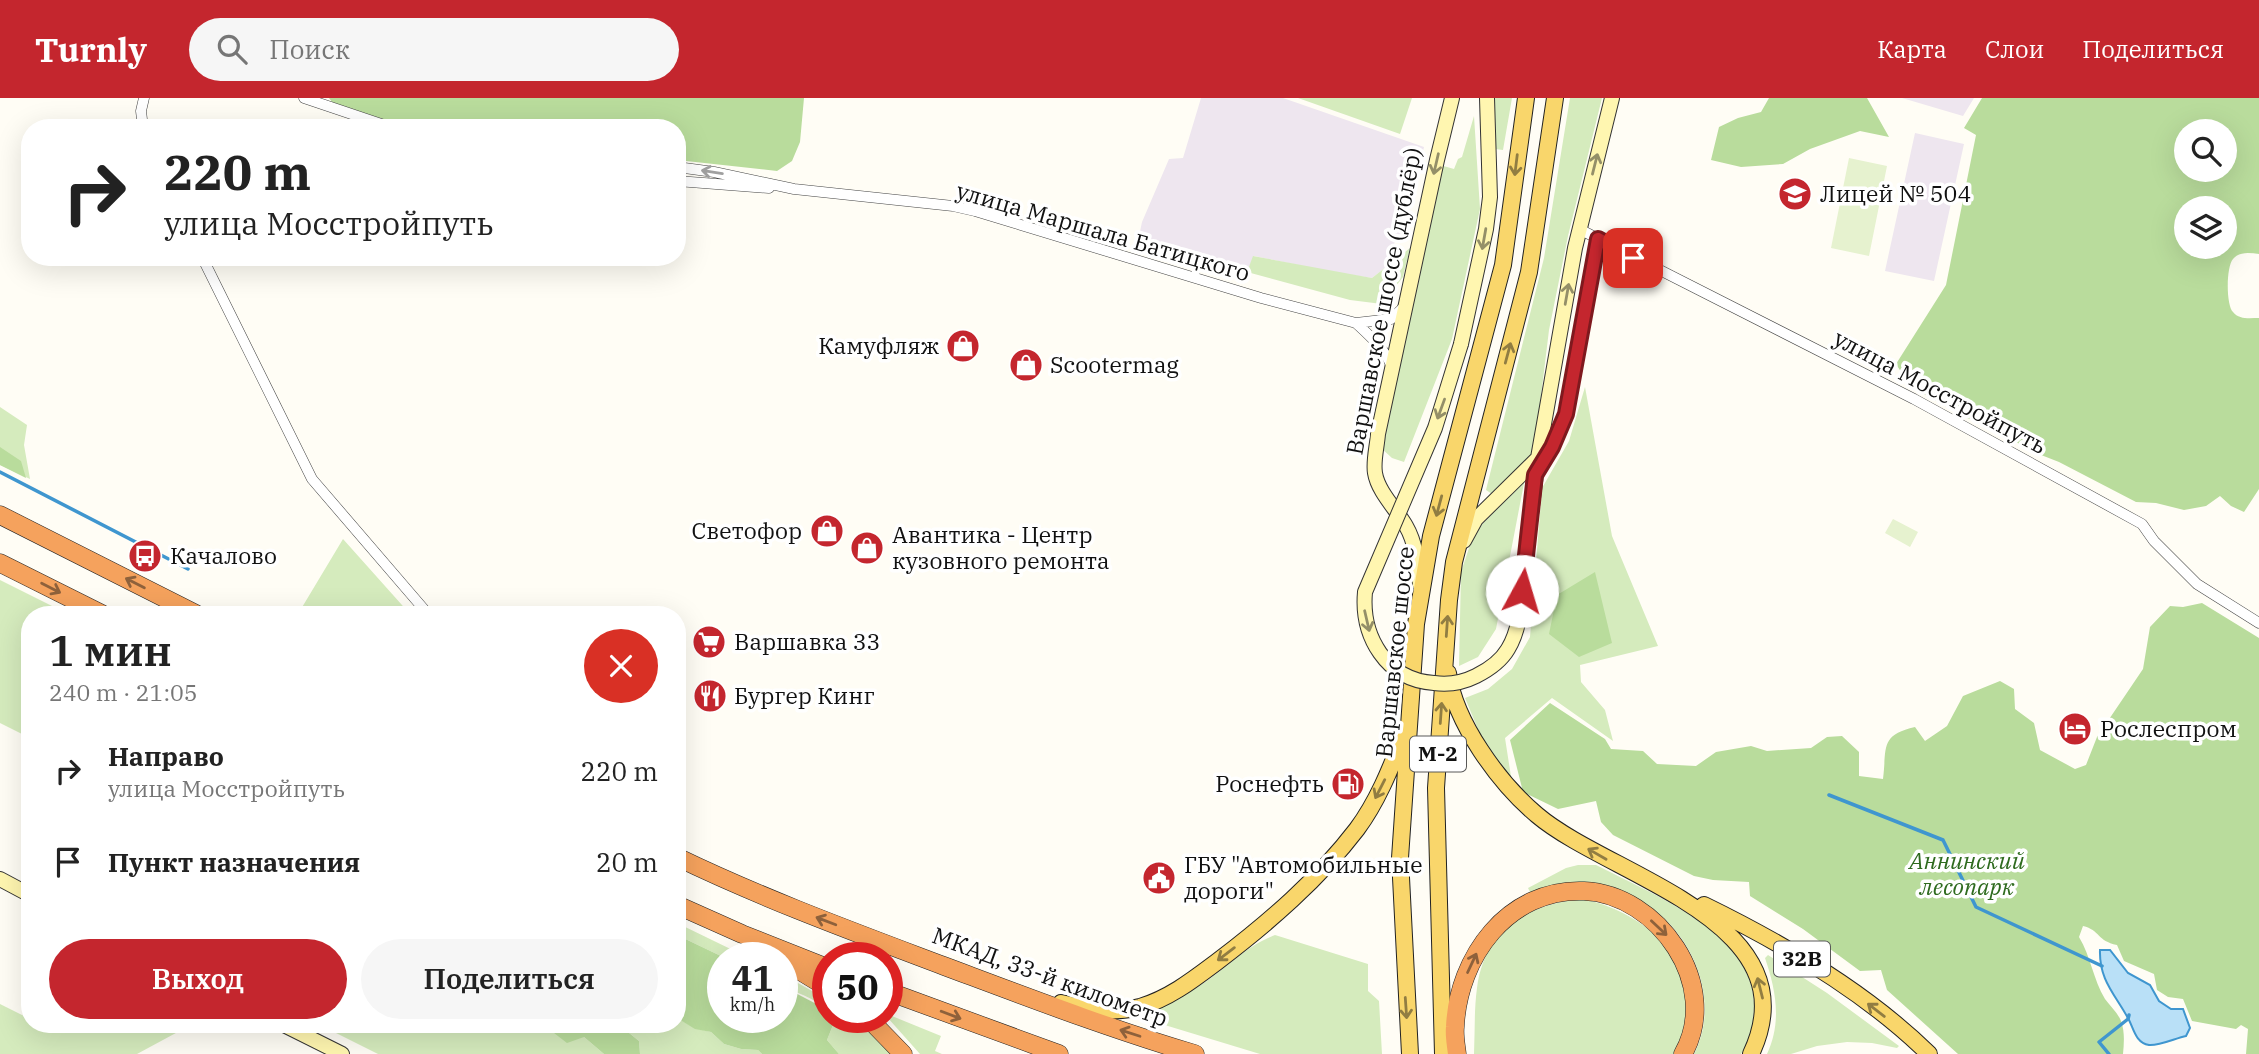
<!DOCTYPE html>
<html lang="ru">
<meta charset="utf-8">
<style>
body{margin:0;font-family:"IBM Plex Serif",serif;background:#f6f6f6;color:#222;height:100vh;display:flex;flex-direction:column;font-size:26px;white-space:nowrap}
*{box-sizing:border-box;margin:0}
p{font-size:23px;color:#767676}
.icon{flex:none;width:38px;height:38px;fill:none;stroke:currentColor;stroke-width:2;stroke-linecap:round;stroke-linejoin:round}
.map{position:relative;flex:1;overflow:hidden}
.panel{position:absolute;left:21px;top:508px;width:665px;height:427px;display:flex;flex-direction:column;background:#fff;border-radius:28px;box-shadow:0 7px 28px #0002}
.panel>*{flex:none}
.banner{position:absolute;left:21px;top:21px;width:665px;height:147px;border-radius:28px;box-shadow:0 7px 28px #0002;background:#fff;color:#222;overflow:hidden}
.buttons{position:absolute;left:2174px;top:21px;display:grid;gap:14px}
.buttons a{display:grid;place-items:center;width:63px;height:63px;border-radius:50%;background:#fff;box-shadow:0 7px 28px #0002;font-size:35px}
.speed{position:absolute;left:707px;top:844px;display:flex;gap:14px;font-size:35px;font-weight:700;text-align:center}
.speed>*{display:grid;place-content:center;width:91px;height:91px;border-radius:50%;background:#fff;box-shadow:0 7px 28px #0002;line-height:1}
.speed small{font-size:18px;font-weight:400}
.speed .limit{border:10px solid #d22;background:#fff;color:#111}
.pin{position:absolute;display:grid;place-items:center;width:60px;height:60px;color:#fff;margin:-30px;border-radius:14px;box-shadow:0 4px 10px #0006}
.me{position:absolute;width:77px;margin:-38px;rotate:6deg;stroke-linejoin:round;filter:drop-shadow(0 0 5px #0008)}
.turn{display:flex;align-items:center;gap:24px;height:147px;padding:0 28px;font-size:32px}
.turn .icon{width:91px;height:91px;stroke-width:2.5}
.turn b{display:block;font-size:49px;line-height:60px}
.round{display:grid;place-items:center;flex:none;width:74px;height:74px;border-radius:37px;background:#f6f6f6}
.overview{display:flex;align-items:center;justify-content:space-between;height:119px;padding:0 28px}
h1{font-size:42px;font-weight:600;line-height:52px}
.button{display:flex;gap:14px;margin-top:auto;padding:14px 28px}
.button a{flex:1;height:80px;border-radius:42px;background:#c4262e;color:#fff;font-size:28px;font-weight:600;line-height:80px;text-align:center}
.button a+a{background:#f6f6f6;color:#222}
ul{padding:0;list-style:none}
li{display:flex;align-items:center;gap:21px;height:91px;padding:0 28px}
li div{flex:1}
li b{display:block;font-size:26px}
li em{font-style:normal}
header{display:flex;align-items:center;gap:42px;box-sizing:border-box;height:98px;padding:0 35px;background:#c4262e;color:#fff}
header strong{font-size:33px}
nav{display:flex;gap:38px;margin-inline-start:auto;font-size:24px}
.search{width:490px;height:63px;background:#f6f6f6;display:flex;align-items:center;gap:18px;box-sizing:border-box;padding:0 24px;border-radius:38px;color:#767676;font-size:26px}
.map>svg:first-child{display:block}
.industrial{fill:#eee6ef}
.green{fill:#d5ebbd}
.forest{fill:#b9dc9c;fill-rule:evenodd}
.pitch{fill:#e6f2cf}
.water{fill:#b9e0f7;stroke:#3f96cf;stroke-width:2}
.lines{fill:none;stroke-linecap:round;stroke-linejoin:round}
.stream{stroke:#3f96cf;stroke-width:3.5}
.street-casing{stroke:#444;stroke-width:11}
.secondary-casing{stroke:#333;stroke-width:16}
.primary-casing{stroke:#222;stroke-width:18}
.highway-casing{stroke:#222;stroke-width:19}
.street{stroke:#fff;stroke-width:10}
.secondary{stroke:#fff6b0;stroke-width:14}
.primary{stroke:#f9d66b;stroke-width:16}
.highway{stroke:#f5a25d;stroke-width:18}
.secondary-bridge-casing{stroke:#333;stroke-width:16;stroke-linecap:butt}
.secondary-bridge{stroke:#fff6b0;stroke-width:14}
.oneway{stroke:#948f68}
.oneway2{stroke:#917d42}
.oneway3{stroke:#a0a0a0}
.oneway4{stroke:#8e613b}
.route-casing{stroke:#7f191e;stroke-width:18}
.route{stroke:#c4262e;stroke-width:12}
.labels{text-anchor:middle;stroke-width:7;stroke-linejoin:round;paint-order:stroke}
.shield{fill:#fff;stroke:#585858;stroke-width:2}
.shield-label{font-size:21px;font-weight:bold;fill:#111}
.poi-label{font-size:23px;fill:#111;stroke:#fff;text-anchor:start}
.street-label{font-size:23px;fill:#111;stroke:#fff}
.park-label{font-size:23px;font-style:italic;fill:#2f6b1f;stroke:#fff}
</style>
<header>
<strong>Turnly</strong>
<div class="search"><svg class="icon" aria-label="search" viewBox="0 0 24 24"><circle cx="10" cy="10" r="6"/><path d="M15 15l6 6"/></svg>Поиск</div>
<nav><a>Карта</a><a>Слои</a><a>Поделиться</a></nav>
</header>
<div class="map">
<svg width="2259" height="956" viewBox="0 0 2259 956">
<rect width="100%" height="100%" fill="#fffdf5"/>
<!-- industrial -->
<path class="industrial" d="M1201,0h82l141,49 -22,86 -6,6 -10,28 -14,11 -40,-6 -78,-16 -7,16 -109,-31 4,-19 27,-63 14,-1z
M1902,0h72l-11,18z
M1915,35l49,11 -30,137 -49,-10z"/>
<!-- green -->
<path class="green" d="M1298,0h114l-12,36z
M1495,0h17l-9,52 -8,-1z
M1570,0h32l-34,138 -19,94 -15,124 -42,40 -6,-4 58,-232z
M1474,18l6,93 -28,130 -48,123 -12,-4 -11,-10 59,-283 14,4 4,-10 4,-2z
M1410,150l-7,29 -21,27 -32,-4 -103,-28 6,-16 119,22z
M1585,289l27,149 46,110 -78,19 1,17 24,28 8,31 -61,-43 -47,40 7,45 -32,-49 -15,-36 23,-9 24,-20 18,-32 12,-149 27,-47z
M0,309l27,18 -3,20 6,34 -30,-14z
M1525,380l-29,151 -18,28 -19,9 2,-94 13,-39z
M343,441l67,75h-112z
M0,482l68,34h-38v124l-30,-15z
M1578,767h18c54,28 162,70 158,144 -1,16 -4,31 -13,45h-47c29,-56 -4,-129 -59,-156 -9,-4 -21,-6 -31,-9 -6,-2 -14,-6 -21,-6 -17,-2 -36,4 -53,9l-2,-4 38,-20z
M1583,801c76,17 128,77 91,155h-200c1,-22 0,-44 3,-66 8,-60 51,-84 106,-89z
M677,825l70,34h-24l-46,-22z
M1275,837l93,29v27l11,10 3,53h-122l-115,-35v-5c26,-10 49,-23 71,-40 23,-17 32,-28 59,-39z
M1768,857l59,38 72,53 -2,2 -25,-5 -25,-1 -30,4 -26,8h-24c15,-32 9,-64 -2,-96z
M782,876l46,26v12c-10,-13 -31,-19 -46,-26z
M0,906l30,15v5h154l3,3 -50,27h-137z
M887,916l54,22 -6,15 7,3h-22l-33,-37z
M829,919h23l41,37h-54l-12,-14 6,-15z
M677,920l18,10 16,4 13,12 17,5 17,1 4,4h-122l-1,-13 -21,-17h59z
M318,926h229l7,9 30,4 20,17h-226z"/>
<!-- forest -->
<path class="forest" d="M329,0h475l-4,44 -8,19 -15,10 -100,-11v-32h-262l-80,-22z
M1769,0h98l22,39 -29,-6 -50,18 -27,15 -42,3 -30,-7 8,-33 19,-9 23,-6z
M1982,0h277v156c-9,-1 -19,-3 -26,5 -7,8 -7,46 0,53 6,8 17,6 26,6v171l-15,23 -13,-6 -11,-10 -14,10 -22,4 -28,-7 -20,-1 -77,-40 -23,-9 -58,-32 -11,-3 -45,-25 -19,-18 -7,-11 50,-79 30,-150 -12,-7zM2224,33v39h-38v-39zM2224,110v39h-38v-39z
M0,349l21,14 5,17 -26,-13z
M1595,474l17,71 -33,14 -30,-23 8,-39z
M2202,505l57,35v416h-13l2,-25 -7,-4 -5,4 -44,-8 -9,-22 -15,-2 -11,-7 -3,-16 -30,-13 -7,-16c-20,-4 -17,-15 -34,-19l-4,11c12,20 14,42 26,62 5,7 13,14 16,22 4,11 3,22 2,33h-165l-71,-64 -6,-20 -21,1 -57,-42 -53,-33 -1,-14 -36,-2 -19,-4 -81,-41 -12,-13 -5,-21 -38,8 -35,-17 -13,-52 40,-37 55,36 6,10 32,2 14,13 39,2 20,-14 35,-6 16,5 44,-3 16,-11 15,-1 17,16v24l24,3c4,-30 -4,-44 32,-52l10,14 22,-15 16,-30 37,-15 14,8 1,20 19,14 6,27 35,19 11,-4 11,-28 46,-68 7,-42 20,-21 13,1z
M677,837l46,22v60h59v-31l44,23 7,16 -6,15 12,14h-77l-4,-4 -17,-1 -17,-5 -13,-12 -16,-3 -18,-11z
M547,926h71l21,17 1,13h-36l-20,-17 -17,6 -13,-10z"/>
<!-- pitch -->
<path class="pitch" d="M1849,60l38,8 -18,90 -38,-8z
M1893,421l25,13 -8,15 -25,-14z"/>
<!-- water -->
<path class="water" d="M2100,852h10l18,23 22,12 9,16 12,8h12l7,19 -4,8c-10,2 -27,10 -37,9 -13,-2 -15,-15 -20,-25 -13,-25 -30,-39 -29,-70z"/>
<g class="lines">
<!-- stream -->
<path class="stream" d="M0,374l188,97
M1829,697l114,45 33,67 126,59
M2109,956l-10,-12 29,-23 1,-4"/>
<defs>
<path id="street" d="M304,0l89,30
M143,30l-2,-17 3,-13
M677,69l37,5 80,17 159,17 22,5 286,87 95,25 35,-4 13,-12
M677,83l92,7
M1579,131l335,170 228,125 12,17 43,43 62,39
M202,159l110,222 116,135
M1356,225c14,13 29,26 36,44
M1539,371c41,-69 46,-152 59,-230"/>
<path id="secondary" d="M1461,246l25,-115 4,-32 -3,-99
M1464,443l12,-22 62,-61
M1524,472l14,-112 37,-210 37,-150
M1420,487c-2,-20 -4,-42 -14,-59 -9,-16 -28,-34 -31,-53 -2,-12 2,-26 3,-39l59,-274 15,-62
M0,781l30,16
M282,926l60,30"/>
<path id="primary" d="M1448,575c7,50 51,110 89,142 73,62 277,106 214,239
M1704,807c78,38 163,88 225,149
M1061,905c26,6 53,11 79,4 30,-9 54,-28 78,-46 51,-39 100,-81 139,-132 20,-27 33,-59 45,-90
M1410,956l-10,-196 16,-234 15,-88 72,-271 23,-167
M1443,956l-7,-266 13,-188 5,-38 75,-290 26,-174"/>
<path id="highway" d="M0,417l196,99
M0,465l102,51
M677,759c87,42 177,75 267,109 83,31 166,63 251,88
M677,807l65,29 86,34
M782,862l46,28
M887,893l172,63
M867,919l36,37
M1457,956c-1,-9 -3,-18 -2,-27 3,-70 53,-139 129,-136 74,3 138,94 99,163"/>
</defs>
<!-- street casing -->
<use href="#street" class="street-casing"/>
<!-- secondary casing -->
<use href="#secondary" class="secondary-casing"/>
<!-- primary casing -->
<use href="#primary" class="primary-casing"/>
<!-- highway casing -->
<use href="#highway" class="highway-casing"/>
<!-- street -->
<use href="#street" class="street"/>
<!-- secondary -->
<use href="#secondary" class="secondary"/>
<!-- primary -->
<use href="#primary" class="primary"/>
<!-- highway -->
<use href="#highway" class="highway"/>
<defs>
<path id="secondary-bridge" d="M1461,246l-26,84 -70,164c-4,44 21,88 69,91 14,2 28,0 42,-7 12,-6 25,-15 32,-27 14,-23 13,-52 16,-79"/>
</defs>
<!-- secondary-bridge casing -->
<use href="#secondary-bridge" class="secondary-bridge-casing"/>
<!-- secondary-bridge -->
<use href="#secondary-bridge" class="secondary-bridge"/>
</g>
<!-- one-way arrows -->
<defs><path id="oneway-shaft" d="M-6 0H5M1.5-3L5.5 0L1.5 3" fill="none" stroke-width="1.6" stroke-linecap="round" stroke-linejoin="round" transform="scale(1.75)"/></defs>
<g class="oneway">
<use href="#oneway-shaft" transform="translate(1436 66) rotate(103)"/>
<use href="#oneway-shaft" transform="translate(1595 66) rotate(-76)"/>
<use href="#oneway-shaft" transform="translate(1484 141) rotate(100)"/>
<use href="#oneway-shaft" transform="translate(1567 196) rotate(-80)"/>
<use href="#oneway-shaft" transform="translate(1441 311) rotate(110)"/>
<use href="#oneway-shaft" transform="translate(1367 523) rotate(77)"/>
</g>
<g class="oneway2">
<use href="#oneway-shaft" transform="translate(1516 67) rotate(97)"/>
<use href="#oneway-shaft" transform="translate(1508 255) rotate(-75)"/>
<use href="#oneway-shaft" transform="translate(1439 408) rotate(105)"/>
<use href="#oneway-shaft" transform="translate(1447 528) rotate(-86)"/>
<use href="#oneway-shaft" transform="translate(1441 615) rotate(-86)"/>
<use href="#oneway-shaft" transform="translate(1380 691) rotate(117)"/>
<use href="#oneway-shaft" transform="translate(1597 756) rotate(-150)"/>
<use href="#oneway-shaft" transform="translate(1226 856) rotate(143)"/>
<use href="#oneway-shaft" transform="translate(1760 890) rotate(-104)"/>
<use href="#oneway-shaft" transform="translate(1406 910) rotate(86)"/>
<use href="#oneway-shaft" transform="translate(1876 912) rotate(-142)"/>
</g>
<use class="oneway3" href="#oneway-shaft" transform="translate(712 74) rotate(-171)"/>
<g class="oneway4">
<use href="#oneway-shaft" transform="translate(135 485) rotate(-153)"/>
<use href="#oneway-shaft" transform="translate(51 490) rotate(27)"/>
<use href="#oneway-shaft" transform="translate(826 823) rotate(-159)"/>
<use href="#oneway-shaft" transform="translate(1659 830) rotate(43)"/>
<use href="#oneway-shaft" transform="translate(1472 865) rotate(-65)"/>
<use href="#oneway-shaft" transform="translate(951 917) rotate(21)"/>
<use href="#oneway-shaft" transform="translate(1130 935) rotate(-162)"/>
</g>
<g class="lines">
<defs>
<path id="route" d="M1522,493l13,-116 17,-28 14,-33 32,-175 35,19"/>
</defs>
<!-- route casing -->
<use href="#route" class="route-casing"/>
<!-- route -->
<use href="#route" class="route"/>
</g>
<!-- icons -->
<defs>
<symbol id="school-disc" viewBox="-11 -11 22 22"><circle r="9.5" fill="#c4262e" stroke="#fff"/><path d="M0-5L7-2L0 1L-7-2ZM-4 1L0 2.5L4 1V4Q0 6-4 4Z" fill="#fff"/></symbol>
<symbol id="shop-disc" viewBox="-11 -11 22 22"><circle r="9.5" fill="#c4262e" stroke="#fff"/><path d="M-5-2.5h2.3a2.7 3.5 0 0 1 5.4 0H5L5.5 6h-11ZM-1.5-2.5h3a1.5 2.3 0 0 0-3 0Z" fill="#fff"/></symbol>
<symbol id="bus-disc" viewBox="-11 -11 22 22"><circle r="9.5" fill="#c4262e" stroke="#fff"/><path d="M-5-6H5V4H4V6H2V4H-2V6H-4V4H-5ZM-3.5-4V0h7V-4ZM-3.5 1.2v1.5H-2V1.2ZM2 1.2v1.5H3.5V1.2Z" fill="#fff"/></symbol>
<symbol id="supermarket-disc" viewBox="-11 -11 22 22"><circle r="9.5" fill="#c4262e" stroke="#fff"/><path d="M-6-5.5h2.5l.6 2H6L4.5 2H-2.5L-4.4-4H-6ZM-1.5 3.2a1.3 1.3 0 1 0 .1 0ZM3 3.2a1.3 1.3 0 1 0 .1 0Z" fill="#fff"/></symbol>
<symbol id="restaurant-disc" viewBox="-11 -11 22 22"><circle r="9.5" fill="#c4262e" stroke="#fff"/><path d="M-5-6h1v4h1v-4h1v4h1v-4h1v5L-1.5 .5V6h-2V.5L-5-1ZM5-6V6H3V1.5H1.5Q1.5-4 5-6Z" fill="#fff"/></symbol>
<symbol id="hotel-disc" viewBox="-11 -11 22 22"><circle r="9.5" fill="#c4262e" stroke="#fff"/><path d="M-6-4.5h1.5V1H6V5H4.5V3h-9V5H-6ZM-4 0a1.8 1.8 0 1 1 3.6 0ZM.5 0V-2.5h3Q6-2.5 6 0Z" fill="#fff"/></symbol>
<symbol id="fuel-disc" viewBox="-11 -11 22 22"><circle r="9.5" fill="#c4262e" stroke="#fff"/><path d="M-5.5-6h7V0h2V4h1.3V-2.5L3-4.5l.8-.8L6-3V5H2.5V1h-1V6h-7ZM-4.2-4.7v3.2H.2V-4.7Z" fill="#fff"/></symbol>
<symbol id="civic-disc" viewBox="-11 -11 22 22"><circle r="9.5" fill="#c4262e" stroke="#fff"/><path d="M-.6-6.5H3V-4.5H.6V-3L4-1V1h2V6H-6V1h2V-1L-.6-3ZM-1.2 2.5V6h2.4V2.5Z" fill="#fff"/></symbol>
</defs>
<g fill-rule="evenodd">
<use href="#school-disc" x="1776" y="77" width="38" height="38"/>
<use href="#shop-disc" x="944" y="229" width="38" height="38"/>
<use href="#shop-disc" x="1007" y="248" width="38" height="38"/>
<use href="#shop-disc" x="808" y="414" width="38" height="38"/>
<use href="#shop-disc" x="848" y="431" width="38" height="38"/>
<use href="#bus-disc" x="126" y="439" width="38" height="38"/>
<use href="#supermarket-disc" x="690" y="525" width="38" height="38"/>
<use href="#restaurant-disc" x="691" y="579" width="38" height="38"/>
<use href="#hotel-disc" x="2056" y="612" width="38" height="38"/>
<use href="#fuel-disc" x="1329" y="667" width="38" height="38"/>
<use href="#civic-disc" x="1140" y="761" width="38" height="38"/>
</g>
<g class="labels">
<!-- shield labels -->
<g class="shield">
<rect x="1410" y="638.5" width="56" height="35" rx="5"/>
<rect x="1774" y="843.5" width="56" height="35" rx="5"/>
</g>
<g class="shield-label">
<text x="1438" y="663">М-2</text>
<text x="1802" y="868">32B</text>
</g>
<!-- poi labels -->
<g class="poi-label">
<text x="1820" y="104">Лицей № 504</text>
<text x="939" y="256" text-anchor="end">Камуфляж</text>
<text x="1050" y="275">Scootermag</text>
<text x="802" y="441" text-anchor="end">Светофор</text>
<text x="892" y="445">Авантика - Центр<tspan x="892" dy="26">кузовного ремонта</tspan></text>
<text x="170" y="466">Качалово</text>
<text x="734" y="552">Варшавка 33</text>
<text x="734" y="606">Бургер Кинг</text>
<text x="2100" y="639">Рослеспром</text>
<text x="1324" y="694" text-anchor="end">Роснефть</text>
<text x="1184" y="775">ГБУ "Автомобильные<tspan x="1184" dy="26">дороги"</tspan></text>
</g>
<!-- street labels -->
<g class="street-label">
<text transform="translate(1103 134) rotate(16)" y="8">улица Маршала Батицкого</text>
<text transform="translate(1384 203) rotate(-79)" y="8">Варшавское шоссе (дублёр)</text>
<text transform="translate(1940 294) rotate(28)" y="8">улица Мосстройпуть</text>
<text transform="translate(1395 554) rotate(-84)" y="8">Варшавское шоссе</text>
<text transform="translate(1050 879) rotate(20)" y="8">МКАД, 33-й километр</text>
</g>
<!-- park labels -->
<g class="park-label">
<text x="1967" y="771">Аннинский<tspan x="1967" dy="26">лесопарк</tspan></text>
</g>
</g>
</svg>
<div class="buttons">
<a><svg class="icon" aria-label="search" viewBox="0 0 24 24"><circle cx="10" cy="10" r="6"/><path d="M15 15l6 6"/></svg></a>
<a><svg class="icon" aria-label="layers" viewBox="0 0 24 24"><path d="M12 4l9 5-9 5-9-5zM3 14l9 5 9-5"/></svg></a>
</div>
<div class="speed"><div>41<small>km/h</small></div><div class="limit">50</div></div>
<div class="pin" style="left:1633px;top:160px;background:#d93025"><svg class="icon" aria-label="arrive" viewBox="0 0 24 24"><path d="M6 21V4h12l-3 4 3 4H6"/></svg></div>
<svg class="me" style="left:1522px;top:493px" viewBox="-20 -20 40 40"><circle r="19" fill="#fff"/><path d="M0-13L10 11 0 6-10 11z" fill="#c4262e"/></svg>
<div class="banner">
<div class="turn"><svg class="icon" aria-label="right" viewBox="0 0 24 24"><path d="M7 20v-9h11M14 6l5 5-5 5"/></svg><div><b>220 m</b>улица Мосстройпуть</div></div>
</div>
<section class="panel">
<div class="overview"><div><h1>1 мин</h1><p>240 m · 21:05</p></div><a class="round" style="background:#d93025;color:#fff"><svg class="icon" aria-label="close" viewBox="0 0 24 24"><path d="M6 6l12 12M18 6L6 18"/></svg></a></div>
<ul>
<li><svg class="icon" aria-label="right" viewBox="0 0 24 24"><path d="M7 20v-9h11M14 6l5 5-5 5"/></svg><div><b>Направо</b><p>улица Мосстройпуть</p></div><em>220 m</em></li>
<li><svg class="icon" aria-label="arrive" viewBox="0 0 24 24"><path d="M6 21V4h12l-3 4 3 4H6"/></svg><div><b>Пункт назначения</b></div><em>20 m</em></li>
</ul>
<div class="button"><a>Выход</a><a>Поделиться</a></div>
</section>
</div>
